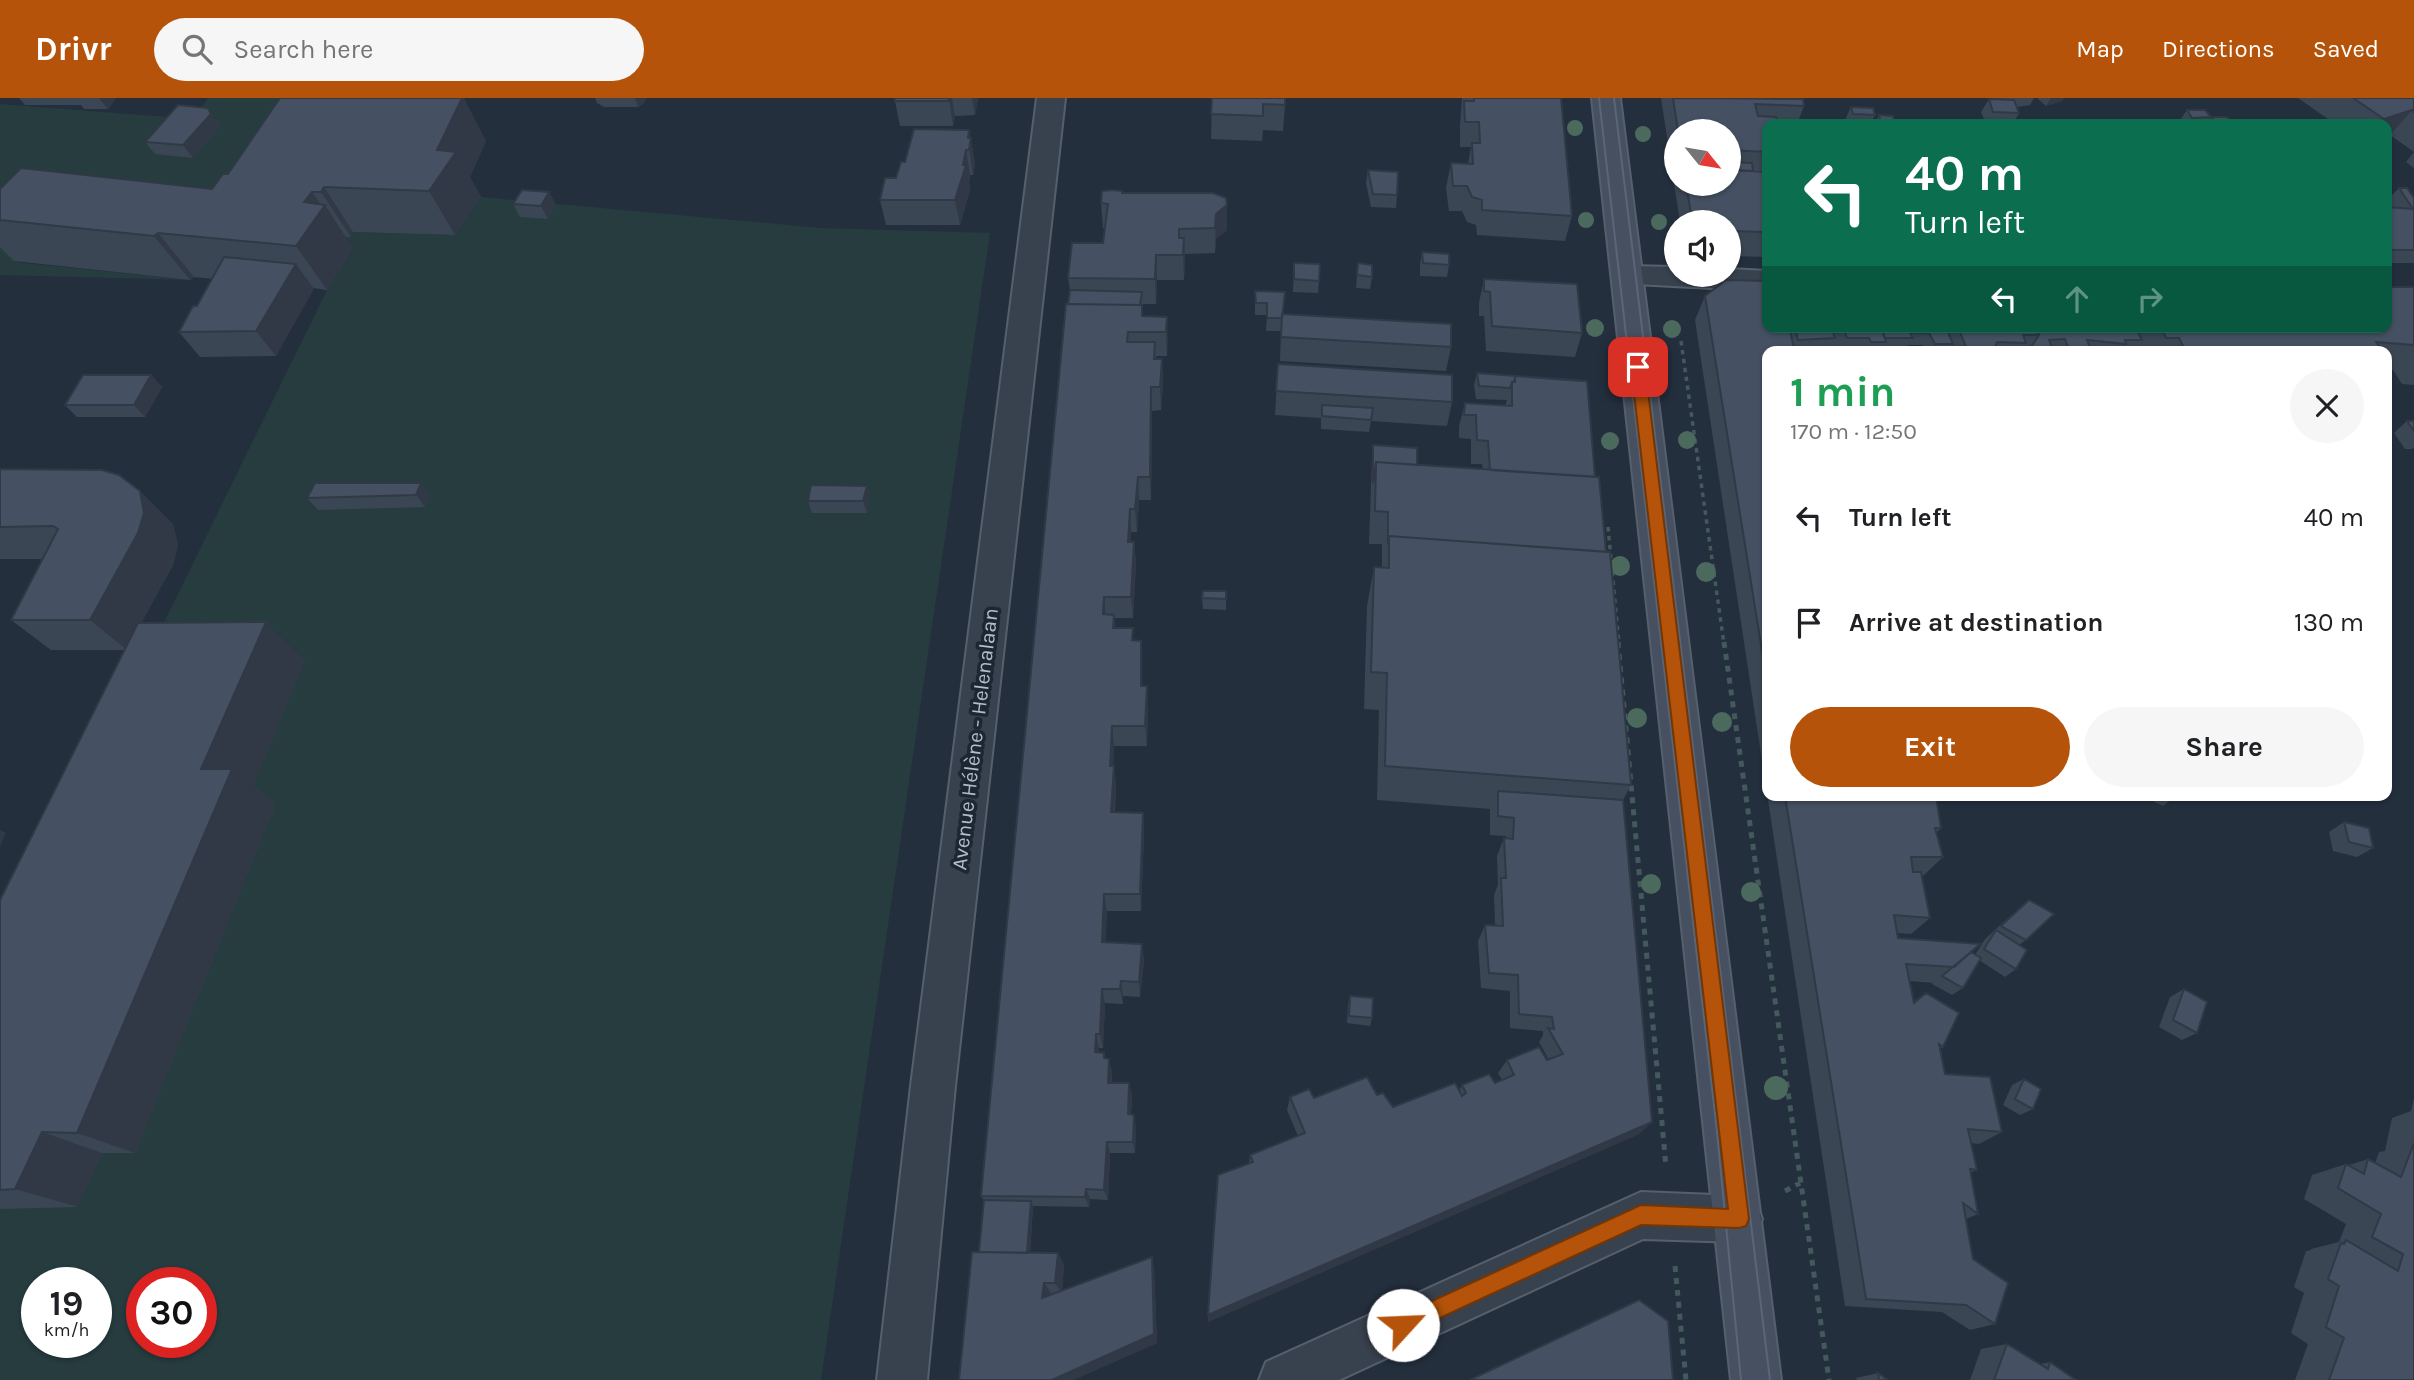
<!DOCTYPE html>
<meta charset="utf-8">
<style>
body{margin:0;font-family:Karla,sans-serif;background:#f6f6f6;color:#202124;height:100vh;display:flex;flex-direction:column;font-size:26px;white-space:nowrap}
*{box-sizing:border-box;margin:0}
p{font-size:23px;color:#757577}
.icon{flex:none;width:38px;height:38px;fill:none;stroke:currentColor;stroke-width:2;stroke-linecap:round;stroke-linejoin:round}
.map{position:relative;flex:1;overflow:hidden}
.sheet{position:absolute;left:1762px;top:248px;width:630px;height:455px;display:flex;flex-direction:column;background:#fff;border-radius:14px;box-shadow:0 2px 5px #0004}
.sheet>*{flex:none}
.banner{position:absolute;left:1762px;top:21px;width:630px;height:214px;border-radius:14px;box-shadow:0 2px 5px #0004;background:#0b6e4f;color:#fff;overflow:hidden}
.needle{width:46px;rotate:120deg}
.buttons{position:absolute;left:1664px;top:21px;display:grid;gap:14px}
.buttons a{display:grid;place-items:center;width:77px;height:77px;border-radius:50%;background:#fff;box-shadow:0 2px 5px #0004;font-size:35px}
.speed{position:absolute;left:21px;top:1169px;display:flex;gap:14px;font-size:35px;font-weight:700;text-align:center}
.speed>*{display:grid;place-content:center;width:91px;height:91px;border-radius:50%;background:#fff;box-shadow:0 2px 5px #0004;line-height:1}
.speed small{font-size:18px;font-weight:400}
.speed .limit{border:10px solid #d22;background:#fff;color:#111}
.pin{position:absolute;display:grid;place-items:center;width:60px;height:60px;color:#fff;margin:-30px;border-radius:14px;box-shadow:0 4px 10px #0006}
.me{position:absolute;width:77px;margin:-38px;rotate:65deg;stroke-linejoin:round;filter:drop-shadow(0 0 5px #0008)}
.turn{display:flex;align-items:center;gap:24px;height:147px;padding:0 28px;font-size:32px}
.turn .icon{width:91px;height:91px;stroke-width:2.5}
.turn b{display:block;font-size:49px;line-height:60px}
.lanes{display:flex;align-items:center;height:66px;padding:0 28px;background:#0003;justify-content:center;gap:35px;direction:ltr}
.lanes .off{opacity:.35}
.round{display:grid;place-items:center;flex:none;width:74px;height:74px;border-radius:37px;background:#f6f6f6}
.head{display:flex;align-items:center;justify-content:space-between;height:119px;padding:0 28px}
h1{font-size:42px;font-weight:700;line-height:52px;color:#1e9e55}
.action{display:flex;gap:14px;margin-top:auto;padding:14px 28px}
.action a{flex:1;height:80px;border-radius:42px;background:#b45309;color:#fff;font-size:28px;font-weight:700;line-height:80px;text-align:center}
.action a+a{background:#f6f6f6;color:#202124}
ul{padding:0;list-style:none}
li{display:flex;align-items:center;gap:21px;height:105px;padding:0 28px}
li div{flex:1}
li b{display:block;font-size:26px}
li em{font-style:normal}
header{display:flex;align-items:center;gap:42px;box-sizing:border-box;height:98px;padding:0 35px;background:#b45309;color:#fff}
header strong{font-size:33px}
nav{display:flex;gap:38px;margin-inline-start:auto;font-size:24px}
.search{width:490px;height:63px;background:#f6f6f6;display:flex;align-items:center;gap:18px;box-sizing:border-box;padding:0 24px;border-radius:38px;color:#757577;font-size:26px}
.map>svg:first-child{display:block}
.green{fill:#263c3f;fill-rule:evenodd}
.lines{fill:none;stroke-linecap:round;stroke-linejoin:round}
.street-casing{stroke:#565f6c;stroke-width:4}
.secondary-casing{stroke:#565f6c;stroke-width:4}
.path-far1{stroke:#44595c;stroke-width:3.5;stroke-dasharray:4.5 4.5;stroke-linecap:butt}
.path{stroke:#44595c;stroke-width:5;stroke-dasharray:6 6;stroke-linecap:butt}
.street{fill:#38414e;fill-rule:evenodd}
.secondary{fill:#465061;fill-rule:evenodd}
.tram{stroke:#5a6575;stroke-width:2}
.tree{fill:#4b6a5d}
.wall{fill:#3b4654;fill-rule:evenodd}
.shaded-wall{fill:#303945}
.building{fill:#455162;stroke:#303945;stroke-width:2}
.route{fill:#b45309;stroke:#753606;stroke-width:2}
.labels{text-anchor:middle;stroke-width:7;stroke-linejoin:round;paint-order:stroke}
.street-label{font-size:21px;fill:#b4bcc9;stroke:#1d2633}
</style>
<header>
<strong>Drivr</strong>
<div class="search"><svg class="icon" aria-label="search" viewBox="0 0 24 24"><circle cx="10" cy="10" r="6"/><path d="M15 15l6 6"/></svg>Search here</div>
<nav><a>Map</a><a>Directions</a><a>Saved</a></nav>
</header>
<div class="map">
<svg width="2414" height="1282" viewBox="0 0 2414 1282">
<rect width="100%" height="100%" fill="#242f3e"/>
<!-- green -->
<path class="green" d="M208,0h212l-160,121 -245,43 175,18 -190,-5v-171l193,15z
M481,99l341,31 168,5 -169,1147h-821v-423l327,-667 27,-39 -12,-14 9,-1 2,-4 102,3zM37,1185h59v59h-59zM142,1185h59v59h-59z"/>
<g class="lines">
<defs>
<path id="street" d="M1037,0h28l-110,988 -28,294h-50l34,-294z
M1627,168l49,1v8h53v-6l39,2v20l-152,-8 -4,-7 4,-7z
M1641,1094l98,4 17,6 6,17 -6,17 -17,6 -96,-3 -304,141h-80l7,-18z"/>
<path id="secondary" d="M1592,0h28l161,1282h-50z"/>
</defs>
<!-- street casing -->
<use href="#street" class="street-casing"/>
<!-- secondary casing -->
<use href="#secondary" class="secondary-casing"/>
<!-- path-far1 -->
<path class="path-far1" d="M1681,243l43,303
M1608,429l11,117"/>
<!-- path -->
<path class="path" d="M1618,544l48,525
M1724,544l105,738
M1785,1093l15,-8
M1675,1168l11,114"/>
<!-- street -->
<use href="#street" class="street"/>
<!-- secondary -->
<use href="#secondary" class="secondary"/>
<!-- tram -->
<path class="tram" d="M1599,0l118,1034 24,248
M1614,0l156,1282"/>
</g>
<!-- trees -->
<g class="tree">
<circle cx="1575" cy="30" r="8"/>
<circle cx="1643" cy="36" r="8"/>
<circle cx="1586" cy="122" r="8"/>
<circle cx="1659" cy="124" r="8"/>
<circle cx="1595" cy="230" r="9"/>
<circle cx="1672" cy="231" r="9"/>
<circle cx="1687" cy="342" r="9"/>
<circle cx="1610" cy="343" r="9"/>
<circle cx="1620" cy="468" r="10"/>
<circle cx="1706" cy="474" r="10"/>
<circle cx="1637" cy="620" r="10"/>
<circle cx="1722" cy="624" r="10"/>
<circle cx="1651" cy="786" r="10"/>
<circle cx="1751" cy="794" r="10"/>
<circle cx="1776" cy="990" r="12"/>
</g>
<!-- wall -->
<path class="wall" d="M19,0h97l-8,11h-24l-3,-4h-56z
M595,0h51l-2,5 -6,4h-34l-7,-4z
M895,0h83l-3,17 -20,1 -2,10h-53l-5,-25z
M1212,0l73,7 -2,26 -20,-1 -1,11 -51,-2z
M1462,0h99l11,118 -7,25 -88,-6 -1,-10 -9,-3 -5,-11h-13l-3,-23 5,-25 17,1 3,-17h-11v-21z
M1661,0h129l14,8 -7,18h-29v133l-39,-1v-34h-49zM1676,33h53v53h-53z
M1990,0h44l-4,7 -13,2 2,6 -6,11h-27l-5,-12 8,-13h1z
M2037,0h27l-2,3 -16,5z
M2298,0h116v70l-8,-6 8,-10 -24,-17 -3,1v-12h-52z
M1851,9l24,8 -5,9h-24l-1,-4z
M2187,12l24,7 -5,7h-28v-1z
M1879,17l16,9h-21z
M2212,19l21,7h-26z
M217,23l3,6 -27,31 -38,-4 -10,-12z
M969,32l6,33 -2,12h-3l-1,7 1,8 -10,35h-74l-6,-25 16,-22 9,-16z
M486,43l-16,36 11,20 -26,38 -102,-3 -2,5h-6l9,13 -27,40 -14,-2 -37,68 -76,1 -21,-25 18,-26 16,-27 -19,-2 -4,3 -176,-19 -14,-14v-58h212l16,-15z
M1368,72l29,25 -1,13 -25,-1 -5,-24z
M2399,90l15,10v65h-27v-56h5l-5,-7z
M549,94l7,13 -8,14 -28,-2 -7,-13z
M1122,95l105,37 -11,9 -1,14 -30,1 -1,26h-27l-1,24h-14l1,12 24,1v39h-11v3h6l1,24 -2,27 -9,1 -1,89h-12l-2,32h-6v10h3l2,22 -3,54h-19l1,10 19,12 7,1 1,45h5l1,21 -1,39h-33l-1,20 3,19 -1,27 28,1 1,18 -3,80h-34l-2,31 39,18 -4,37 -17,-1v8l-18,-1 -2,45h-4v5l6,6 7,13v11h17l3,13 -1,18 5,13 -1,26h-25l-2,47 -18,-1 -1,8 -56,-1 -3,47h28l6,12 -2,26 92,-22 3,74 -84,37h-114l20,-128 5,-52 -3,-4 87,-892 2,-14 -2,-12 35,-35 2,-14 -2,-1 -2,-25z
M1422,154l27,13 -2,12 -27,-1v-11z
M1294,165l25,18 -1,12 -25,-1z
M1358,165l14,14 -2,12 -14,-1z
M1484,181l98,54 -7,24 -89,-6 -2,-35h-5v-13z
M2414,189v98l-12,-1 -9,-14h-6v-18h-245l-1,-2h-7l-1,2h-208l-3,-7h-14l-3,5h-23l-1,2h-51l-1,-4 -1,2 -24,2h-36v444h168l5,32 -5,5 7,24 -19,18h-3l9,43 -19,16 -14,-1 1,5 73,14 4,3 10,-16 33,-30 11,-9 -3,40 -7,5 -3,24 -11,8 -26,-17 -16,28 -11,7 -20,-11 1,-1 -23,-2 4,20 12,-8 17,54 -3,2 5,25 57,58 -23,12 -8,-1 6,27 -7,3 8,41 -12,5 7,40 22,65 -25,6 -28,-18 -97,-6 -150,-986 10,-24 63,31h619z
M1255,193l28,23 168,33 -5,24 -166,-10 1,-30h-15l1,-16h-12z
M1278,266l174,38 -5,24 -76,-5 -2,11 -48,-3v-11l-46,-3z
M1477,275l110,8 8,96 11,75 25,233 -8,15 29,322 -13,12 -431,188 41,-159 1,-8 48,-19 -11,-26 3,-13 24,1 63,-3 16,12 66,-16 3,-6 33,-2 7,-3 -4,-7 9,-13h42l-10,-18 4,-7v-4l-33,-3v-37l-29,-3 -3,-47 7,-16h10l-1,-30 4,-10 -1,-29 7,-18 2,1v-3l-16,-1v-26l-113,-9 2,-90 -15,-1 3,-103 7,-39h8v-23h-13l3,-87 1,-12 44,20 66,4 -1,-5h-11v-25l-12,-1v-12l6,-23 40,3 2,-6 -31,-1 -2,-14z
M151,277l11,12 -17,30h-68l-12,-12z
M2407,323h7v26l-2,2h-7l-11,-16z
M0,371l173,55 5,21 -5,20 -32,58 164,37 -52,126 23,17 -141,350h-33l-24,54 -78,2v-309l125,-250h-74l-40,-30 32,-61h-43z
M421,385l9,12 -5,12 -107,3 -11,-12z
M867,388l3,11 -3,16h-55l-4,-12z
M1226,493v19l-23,-1 -1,-11z
M2148,698h28l-13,10 -15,-7z
M2344,724l29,26 -16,9 -24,-6 -4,-19z
M2184,891l13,44 -15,7 -23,-13 11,-30z
M1350,898l22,22 -2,8 -23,-3 1,-19z
M2024,981l9,30 -13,6 -17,-10 9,-20z
M2414,1000v282h-119l13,-36 -17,-11 13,-40 -10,-6 12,-36 5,-1v-1l28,-7 7,-18 -42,-25 8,-24 34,-11 3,1 19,-6 7,4 4,-11 6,-1 7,-33 19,-7z
M2007,1246l34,20 9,-2 26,18h-106l11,-31z
M1878,1275l10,7h-31l-1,-2z"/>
<!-- shaded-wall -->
<path class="shaded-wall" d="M99,0h17l-8,11z
M462,0h2l22,43 -16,36 11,20 -26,38 -26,-44 8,-41z
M635,0h11l-2,5 -6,4z
M949,0h3l3,18 -2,10z
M972,0h6l-3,17z
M2051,0h13l-2,3 -16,5z
M208,10l12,19 -27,31 -10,-13z
M2412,12l-22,25 -3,1v-12h-7l4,-5z
M969,32l6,33 -2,12 -5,-37z
M966,52l4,25 -1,7 1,8 -10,35 -5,-25z
M324,89l29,45 -2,5 -30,-45z
M312,94l11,16 2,-3 29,45 -27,40 -31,-44 8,-44z
M549,94l7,13 -8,14 -7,-13z
M1227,107v25l-11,9 -1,14 1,-39z
M158,135l36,44 -4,3 -36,-44z
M1184,140l1,25 -1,17 -1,-25z
M1156,157l1,25 -1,24 -1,-25z
M296,166l18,25 -38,67 -20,-25z
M1167,219l1,24 -1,15 -1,-24z
M1162,261l1,24 -2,27 -1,-23z
M151,277l11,12 -17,30 -11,-12z
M1151,289l1,24 -1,89 -1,-23z
M1138,379l1,23 -2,32 -2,-23z
M421,385l9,12 -5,12 -9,-12z
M867,388l3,11 -3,16 -4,-12z
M140,393l33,33 5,21 -5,20 -46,85 -37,-30z
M1130,411l1,23 -1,32 -2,-22z
M1134,444l2,22 -3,54 -2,-21z
M1104,499l2,21 -3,-4z
M266,524l39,38 -52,126 23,17 -141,350 -58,-20 124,-364z
M1141,543l1,21v45l-1,-21z
M1147,588l1,21 -1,39 -2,-20z
M1112,628l2,20 -1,39 -3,-19z
M1114,668l2,19 -3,45 -2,-18z
M1143,715l1,18 -3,80 -1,-17z
M0,732l6,3 -6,14z
M1104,796l3,17 -2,46 -3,-15z
M1142,846l2,16 -4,37 -1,-15z
M1121,883l2,15v8l-3,-15z
M1102,891l3,14 -2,45 -3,-14z
M1096,936l3,14 -1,18 -3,-14z
M1109,961l3,13 -1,24 -3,-13z
M1129,985l3,13 -2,30 -2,-12z
M1134,1017l2,12 -1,26 -2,-11z
M1652,1024l-13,12 -431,188v-7z
M42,1034l60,21 -24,54 -63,-18z
M1107,1044l3,11 -2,47 -4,-10z
M1086,1091l4,10 -1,8 -4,-10z
M1031,1103l2,5 -4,59 -3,-5z
M1058,1155l6,12 -2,28 -7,-10z
M1152,1159l2,12 3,74 -84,37h-21z
M1044,1185l7,10 -2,15 -7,-10z"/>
<!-- building -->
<path class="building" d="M280,0h182l-25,52 19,2 -27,39 -105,-4 -3,5h-9l-8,10 21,3 -29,41 -138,-13 -4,3 -154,-16v-31l21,-21 191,21 11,-15h5z
M895,0h54v3h-54z
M1212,0h73v7l-22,-1v12l-52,-2z
M1474,0h87l11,118 -90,-6v-10l-10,-3 -5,-11h-14l-2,-23 22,1 -1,-21h8l-1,-21h-14l-1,-21h10z
M1673,0l130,1 1,7 -49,-2 3,12 18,1 2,7h-10v28l-39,-2v-19h-51z
M2353,0h61v14l-2,-2 -28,9z
M1989,1l25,1 5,13 -26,-1z
M178,7l30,3 3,6 -28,31 -38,-3z
M1851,9l22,1 2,7 -22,-1z
M2187,12h18l6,7 -19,1z
M1879,17l14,1 2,8h-14z
M2212,19h15l6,7h-16z
M914,31l55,1 -1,8h3l-2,12h-3l-3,15h3l-11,35h-75l5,-22h11l5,-16h4z
M1729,64l23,1 1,8 -24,-1z
M1368,72l30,2 -1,23 -24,-1z
M1729,72l39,2v60l-39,-1v-9h-30l-7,-3 -6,-35h43z
M2399,90h8l7,10v52h-27v-43l26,2z
M522,92l27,2 -8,14 -28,-2z
M1113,92l9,1v2h91l13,5 1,7 -11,9 -1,14 -36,1v9h5l-1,17h-27l-1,24 -87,-1 4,-35h31l5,-39 -7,-1 1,-12z
M1422,154l27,2v11l-26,-2z
M224,159l72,7 -40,67 -77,1 14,-26h4z
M1294,165l26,1 -1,17 -25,-2z
M1358,165l14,2v12l-15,-2z
M1484,181l93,5 5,49 -90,-7 -2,-34 -6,-1z
M1726,182l42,1v46h21l6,25h-27v336l-63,-392z
M2387,189h27v58l-38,-3 7,10 -179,-1v1h-18l-7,-14h-13l-5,-11h226z
M1070,192l72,2 -2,13 -72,-1z
M1255,193l30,1 -3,26h-15v-15h-11z
M1066,206l76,1v11l25,1 -1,15h-38l-1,10h28l-1,17h8l-2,28h-9l-1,90h-12l-3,32h-5l-2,33h6l-3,55h-27l-1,17 11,1 -1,13h20l-1,12 9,1v45h6l-2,40h-33l-2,40h4l-3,46 32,1 -3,81h-36l-2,48 40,2 -3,38 -18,-1 -1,8h-18l-2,45h-4l-1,18 9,1v5l5,1 -1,24h21l-1,31 6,1 -1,27h-26l-3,48 -18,-1 -1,8 -104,-1z
M1282,216l169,10v23l-170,-10z
M1795,229h36l4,11 -37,2z
M1843,229h38l5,15h-15l-2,-4h-22z
M1881,229h65l7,17h-18l-6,-11h-19l3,5h-28z
M1958,229h77l4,8h-16l3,8 -29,-1 -2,6 -9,3 -20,-4z
M2035,229h100l7,13h-17l1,4 -39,-4 3,8 -22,-1 -3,-8 -16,1 3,7h-21l8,-12z
M2387,260l4,7h-4z
M1278,266l174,11v27l-176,-11z
M1477,275l104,8 -66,-5 -1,6h-2l-2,6 -31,-2z
M83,277h68l-17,30h-69z
M1515,278l72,5 8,96 -105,-7 -2,-29 -11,-1 -1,-25h-12l1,-12 47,3v-24h3z
M1322,307l51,3 -2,12 -49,-4z
M2407,323h7v10z
M1373,347l44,3v17l-41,-3 -3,21z
M1376,364l223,15 7,75 -217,-16 -1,8v-32l-13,-1z
M0,371l102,1 17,5 21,16 4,22 -6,20 -48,87h-79l47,-91 -5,-3 -53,1z
M315,385h106l-5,12 -109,3z
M811,387l56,1 -4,15h-55z
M1389,438l221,16 21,233 -246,-19 2,-93 -16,-1 3,-105 15,1z
M1203,493h23v8l-24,-1z
M266,524l-65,147h31l-155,364 -35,-1 -27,57 -15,1v-290l138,-277z
M1498,693l125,9 29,322 -444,193 10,-140 35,-13 -3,-7 55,-22 -15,-36 19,-8 5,9 53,-21 10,18 6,-2 10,14 62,-24 7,13 4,-3 -4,-8 27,-11 6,9 19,-8 -7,-15 32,-13 8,13 16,-6 -15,-26 6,1 -2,-12 -33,-3 -1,-39 -29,-2 -4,-48 18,1 -2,-48h5l-2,-40 9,1 1,-21 -16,-2z
M1785,698h151l5,32h-6l8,29h-32l2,15h8l9,46 -36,-3 4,23 82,6 -26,23 -48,-3 8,39 12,-10 33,20 -16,34 -4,-3 6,30 45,3 12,55 -34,-3 9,41 -7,-1 8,45 -15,-11 10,56 35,24 -13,41 -29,-19 -100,-6z
M2344,724l25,6 4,20 -24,-6z
M2029,802l25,14 -28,26 -25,-14z
M1996,832l31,20 -11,19 -32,-20z
M1971,854l10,6 -18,30 -21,-12z
M2184,891l23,13 -10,31 -24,-13z
M1350,898l23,2 -1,20 -23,-2z
M2024,981l17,10 -8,20 -18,-10z
M2414,1045v237h-85l15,-42 -18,-11 13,-41 -11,-7 13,-36 3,1 2,-4 52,31 5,-17 -31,-17 9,-23 -43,-26 8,-24 18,10 4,-15 33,18z
M984,1102l47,1 -4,52 -48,-1z
M972,1154l86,1 -3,30h-11l-2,15 110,-41 2,77 -102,46h-93z
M1639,1202l29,21 5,59h-203z
M2007,1246l41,25 2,-7 26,18h-82z
M1878,1275l10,7h-9z"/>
<!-- route -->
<path class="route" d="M1638,264l7,5 104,852 -3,7 -7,2 -98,-3 -238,110 -8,-3 -2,-7 2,-7 246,-113 87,4 -97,-842z"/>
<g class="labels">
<!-- street labels -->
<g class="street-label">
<text transform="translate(975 641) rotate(-83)" y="7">Avenue Hélène - Helenalaan</text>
</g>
</g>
</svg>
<div class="buttons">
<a><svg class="needle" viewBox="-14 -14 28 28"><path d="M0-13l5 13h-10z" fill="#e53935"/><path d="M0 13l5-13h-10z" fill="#757577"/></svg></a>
<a><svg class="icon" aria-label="sound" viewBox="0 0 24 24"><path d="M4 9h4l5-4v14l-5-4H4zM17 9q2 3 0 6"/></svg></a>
</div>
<div class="speed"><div>19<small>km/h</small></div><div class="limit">30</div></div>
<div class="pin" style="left:1638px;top:269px;background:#d93025"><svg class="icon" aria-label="arrive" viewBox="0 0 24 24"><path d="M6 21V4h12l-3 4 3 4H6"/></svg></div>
<svg class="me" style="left:1403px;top:1227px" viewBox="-20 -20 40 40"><circle r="19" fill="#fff"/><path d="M0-13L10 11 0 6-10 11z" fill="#b45309"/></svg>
<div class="banner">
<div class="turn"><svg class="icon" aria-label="left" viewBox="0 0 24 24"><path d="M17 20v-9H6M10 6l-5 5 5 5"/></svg><div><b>40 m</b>Turn left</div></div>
<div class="lanes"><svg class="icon" aria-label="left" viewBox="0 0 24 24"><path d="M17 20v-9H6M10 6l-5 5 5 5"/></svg><svg class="icon off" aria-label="ahead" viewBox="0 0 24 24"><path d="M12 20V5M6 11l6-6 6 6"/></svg><svg class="icon off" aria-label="right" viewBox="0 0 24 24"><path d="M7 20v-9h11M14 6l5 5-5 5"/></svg></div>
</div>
<section class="sheet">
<div class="head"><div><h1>1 min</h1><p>170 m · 12:50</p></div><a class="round"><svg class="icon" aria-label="close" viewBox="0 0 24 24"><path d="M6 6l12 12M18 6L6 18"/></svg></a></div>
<ul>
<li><svg class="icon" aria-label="left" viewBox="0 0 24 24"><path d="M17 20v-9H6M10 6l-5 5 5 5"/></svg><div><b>Turn left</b></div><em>40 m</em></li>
<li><svg class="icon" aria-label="arrive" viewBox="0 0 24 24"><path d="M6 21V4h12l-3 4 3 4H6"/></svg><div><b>Arrive at destination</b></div><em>130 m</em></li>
</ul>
<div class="action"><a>Exit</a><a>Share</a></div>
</section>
</div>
